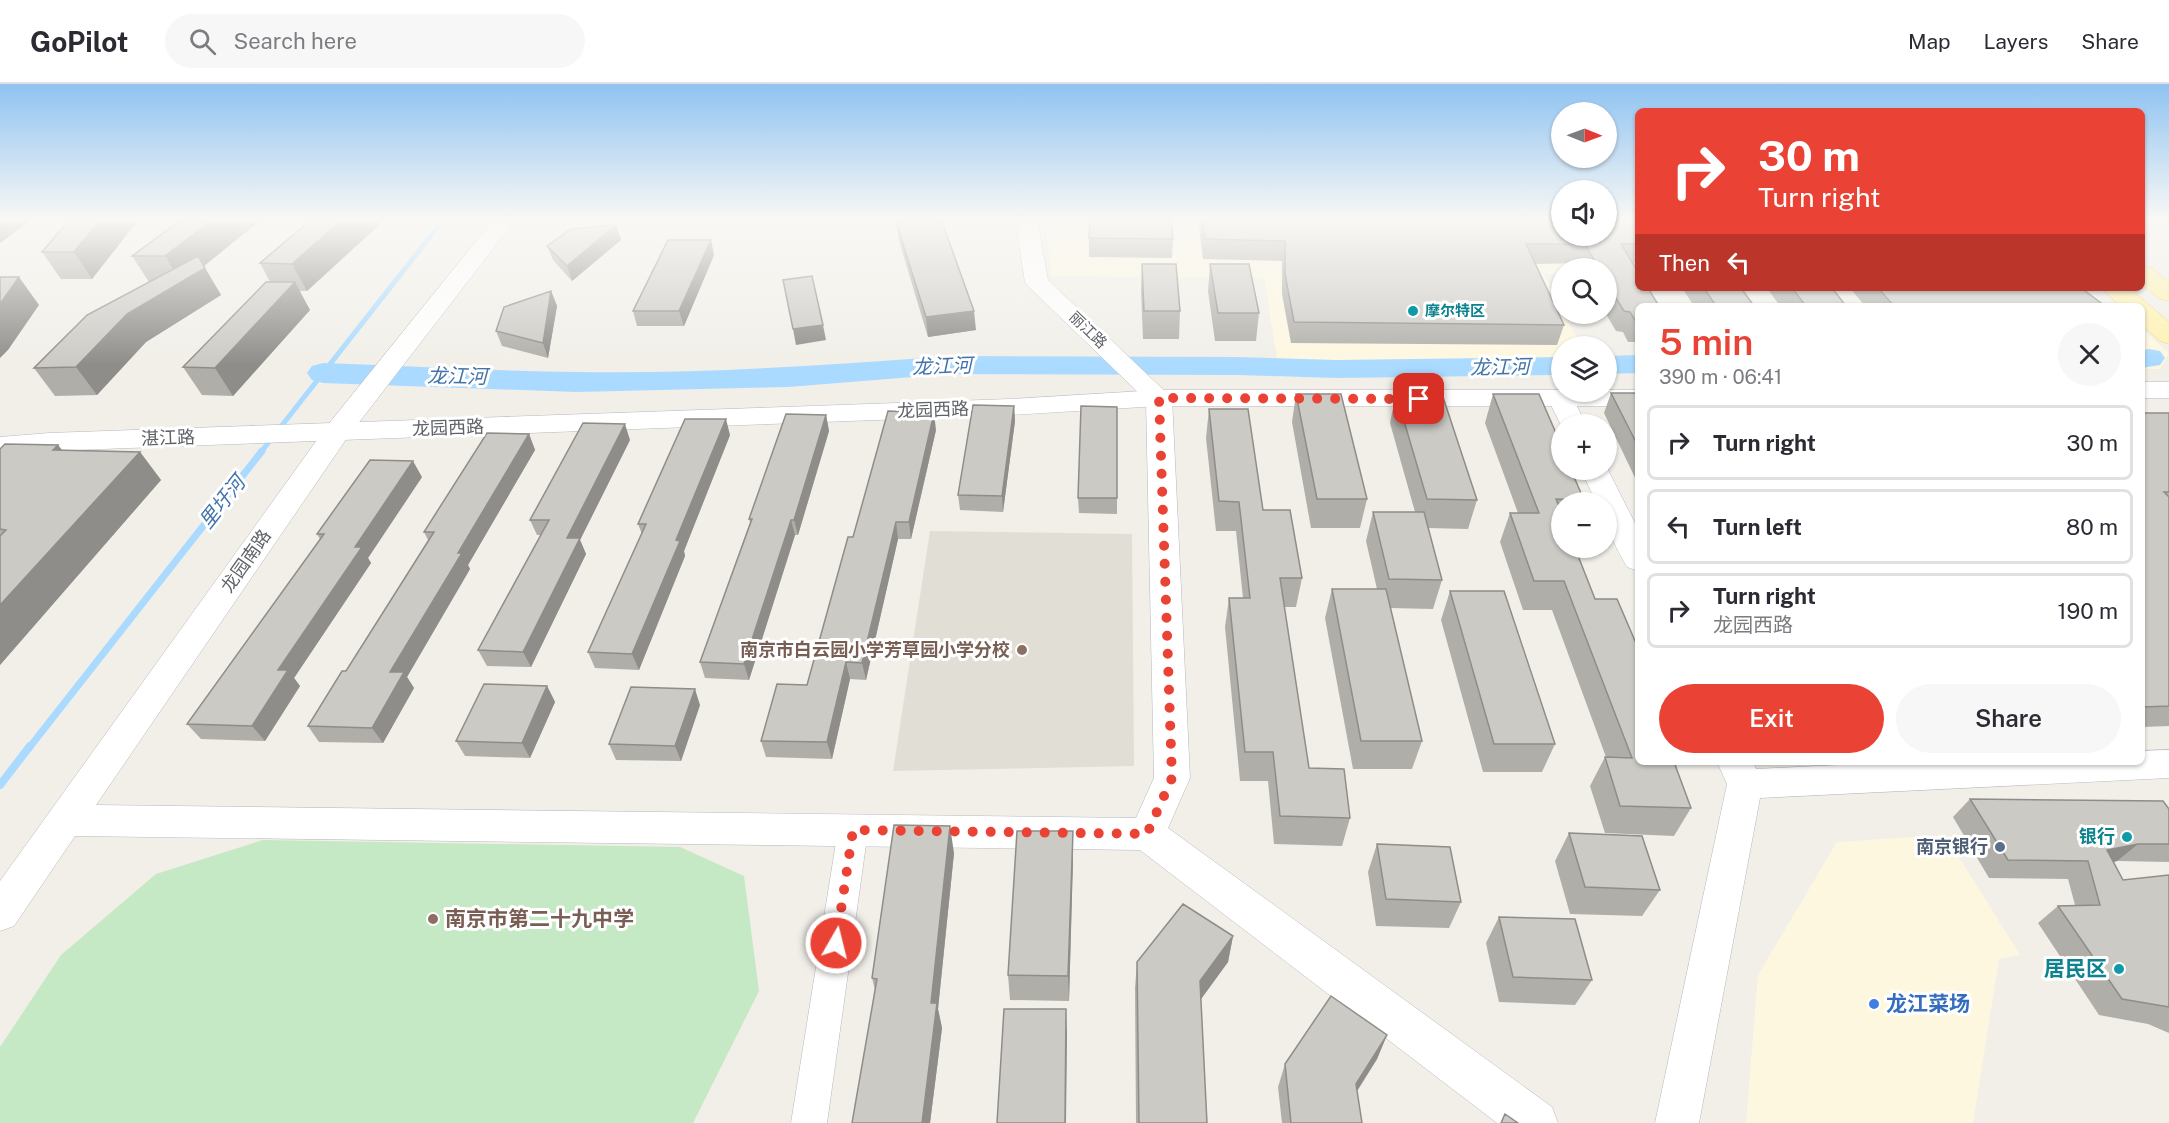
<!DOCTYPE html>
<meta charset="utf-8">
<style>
body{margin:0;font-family:"Public Sans","Noto Sans SC",sans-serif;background:#f7f7f7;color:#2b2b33;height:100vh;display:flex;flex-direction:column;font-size:22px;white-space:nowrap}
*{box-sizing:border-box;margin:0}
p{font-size:20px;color:#7c7c81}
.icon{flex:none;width:33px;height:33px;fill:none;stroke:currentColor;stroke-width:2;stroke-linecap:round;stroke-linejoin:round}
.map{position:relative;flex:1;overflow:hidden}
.sheet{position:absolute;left:1635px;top:219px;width:510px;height:462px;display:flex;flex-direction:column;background:#fff;border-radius:9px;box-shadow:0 2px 4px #0004}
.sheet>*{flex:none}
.top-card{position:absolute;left:1635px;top:24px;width:510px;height:183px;border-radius:9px;box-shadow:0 2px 4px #0004;background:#ea4335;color:#fff;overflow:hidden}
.needle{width:39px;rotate:91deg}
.controls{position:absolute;left:1551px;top:18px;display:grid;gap:12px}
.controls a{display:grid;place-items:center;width:66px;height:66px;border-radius:50%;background:#fff;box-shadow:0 2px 4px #0004;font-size:30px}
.pin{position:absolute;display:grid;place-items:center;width:51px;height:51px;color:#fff;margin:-26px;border-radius:12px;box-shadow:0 3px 9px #0006}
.me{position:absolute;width:66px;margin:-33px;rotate:8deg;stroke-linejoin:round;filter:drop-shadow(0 0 4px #0008)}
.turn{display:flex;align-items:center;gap:21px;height:126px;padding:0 24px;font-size:27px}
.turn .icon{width:78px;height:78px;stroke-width:2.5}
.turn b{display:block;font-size:42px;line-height:51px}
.then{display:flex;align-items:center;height:57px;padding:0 24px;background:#0003;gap:12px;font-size:22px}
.round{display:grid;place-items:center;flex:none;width:63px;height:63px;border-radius:32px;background:#f7f7f7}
.headline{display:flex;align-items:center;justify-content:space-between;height:102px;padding:0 24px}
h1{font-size:36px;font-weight:600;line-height:45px;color:#ea4335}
.action{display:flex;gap:12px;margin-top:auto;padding:12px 24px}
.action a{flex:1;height:69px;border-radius:36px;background:#ea4335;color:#fff;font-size:24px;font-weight:600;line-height:69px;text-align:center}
.action a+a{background:#f7f7f7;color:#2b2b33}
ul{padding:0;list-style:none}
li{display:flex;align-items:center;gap:18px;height:75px;margin:0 12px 9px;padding:0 12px;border:3px solid #e1e1e2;border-radius:9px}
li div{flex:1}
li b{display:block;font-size:22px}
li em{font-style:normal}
header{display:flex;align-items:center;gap:36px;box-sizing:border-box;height:84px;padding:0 30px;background:#fff;border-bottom:2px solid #e1e1e2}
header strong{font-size:28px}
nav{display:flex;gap:33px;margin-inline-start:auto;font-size:21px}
.search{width:420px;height:54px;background:#f7f7f7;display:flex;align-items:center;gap:15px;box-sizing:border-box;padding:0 21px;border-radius:33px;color:#7c7c81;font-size:22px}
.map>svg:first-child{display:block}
.commercial{fill:#fef7e0}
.education{fill:#e1ded6}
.green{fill:#c5e8c5}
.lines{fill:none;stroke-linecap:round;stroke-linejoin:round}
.stream-far2{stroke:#aadaff;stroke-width:5}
.stream-far1{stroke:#aadaff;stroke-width:7}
.stream{stroke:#aadaff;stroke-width:8}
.river{fill:#aadaff;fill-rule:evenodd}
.minor-casing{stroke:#b5b8bc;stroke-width:1}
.tertiary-casing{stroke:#b5b8bc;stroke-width:1}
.secondary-casing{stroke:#b6babf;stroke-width:1}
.primary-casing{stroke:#f2c960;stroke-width:1}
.minor{fill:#fff;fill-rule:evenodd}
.tertiary{fill:#fff;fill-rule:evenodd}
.secondary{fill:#fff;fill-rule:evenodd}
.primary{fill:#fff2af;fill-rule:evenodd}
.wall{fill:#afaea9}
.shaded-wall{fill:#8f8d8a}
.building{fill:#cccac5;stroke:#8f8d8a;stroke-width:1.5}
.route{stroke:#ea4335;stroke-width:10;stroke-dasharray:0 18}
.culture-dot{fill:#0f9aa8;stroke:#fff;stroke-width:2}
.education-dot{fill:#8d6e63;stroke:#fff;stroke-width:2}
.service-dot{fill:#5c6f8a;stroke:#fff;stroke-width:2}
.shop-dot{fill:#3f7fe0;stroke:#fff;stroke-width:2}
.labels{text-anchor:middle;stroke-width:6;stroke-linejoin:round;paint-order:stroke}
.far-culture-label{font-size:15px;font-weight:bold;fill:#0d838f;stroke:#fff;text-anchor:start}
.far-street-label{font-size:15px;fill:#5f6368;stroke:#fff}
.street-label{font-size:18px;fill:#5f6368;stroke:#fff}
.education-label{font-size:18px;font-weight:bold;fill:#785e54;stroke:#fff;text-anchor:end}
.culture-label{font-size:18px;font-weight:bold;fill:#0d838f;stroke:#fff;text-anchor:end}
.service-label{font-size:18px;font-weight:bold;fill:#4e5e75;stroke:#fff;text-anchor:end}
.water-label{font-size:20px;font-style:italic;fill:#4174aa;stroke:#fff}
.near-education-label{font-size:21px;font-weight:bold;fill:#785e54;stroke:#fff;text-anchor:start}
.near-culture-label{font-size:21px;font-weight:bold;fill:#0d838f;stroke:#fff;text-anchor:end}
.near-shop-label{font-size:21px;font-weight:bold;fill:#366cbe;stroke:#fff;text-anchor:start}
</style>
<header>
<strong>GoPilot</strong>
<div class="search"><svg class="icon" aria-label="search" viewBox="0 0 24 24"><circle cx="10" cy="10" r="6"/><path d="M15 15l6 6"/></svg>Search here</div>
<nav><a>Map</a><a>Layers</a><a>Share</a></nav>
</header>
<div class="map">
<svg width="2169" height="1039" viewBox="0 0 2169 1039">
<rect width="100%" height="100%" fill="#f1efe8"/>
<!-- commercial -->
<path class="commercial" d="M1045,135h516l1,17h44l32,-17v56l-32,-7h-44l-1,6h-17l17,34 1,6h2l18,32h-20l-1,30 -281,1 -16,-99 -212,-2z
M2142,245l27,24 -9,16h-18z
M1945,751l75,120 -21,4 -26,164h-227l12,-148 79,-133z"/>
<!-- education -->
<path class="education" d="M930,447l202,3 2,232 -241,5z"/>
<!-- green -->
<path class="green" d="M263,756l417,7 64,29 15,115 -66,132h-693v-76l61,-92 95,-81z"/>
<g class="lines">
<!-- stream-far2 -->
<path class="stream-far2" d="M261,368l183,-233"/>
<!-- stream-far1 -->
<path class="stream-far1" d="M29,664l233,-297"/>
<!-- stream -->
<path class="stream" d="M0,701l30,-39"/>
<!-- river -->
<path class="river" d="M2149,265l11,2 5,7 -5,7 -18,3v-18z
M1638,271v18l-32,1v-18z
M950,272l286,1 101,3 225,-3v18l-225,3 -101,-3 -286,-1 -162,13 -211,5 -254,-9 -11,-3 -5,-7 5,-7 11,-3c85,3 170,8 255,9 124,2 248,-7 372,-16z"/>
<defs>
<path id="minor" d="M853,733l11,4 4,9 -41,293h-36l47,-293 4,-9z"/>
<path id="tertiary" d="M494,135h22l-169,219 -251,367 1040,13 18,-40 -8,-378 -117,-113 -4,-5 -10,-63h22l11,61 124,118 18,380 -22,50 384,279 6,16h-61l-357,-273 -1065,-14 -61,90 -14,5v-50l327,-455z
M1561,307l9,2 16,31h-24v3l-14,-28 4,-6z
M1606,382l32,63v42l-11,-4c-13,-22 -21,-39 -21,-65h-10l-15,-32h25z
M2169,666v28l-409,20 -61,325h-44l72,-339 -10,-22h36l3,7 143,-7h243v-11z"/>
<path id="secondary" d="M2142,298h27v16h-27z
M1159,306h479v16h-479l-149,9 -961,36 -49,4v-18l49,-4 961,-34z"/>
<path id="primary" d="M2142,182l9,2 18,14v19l-9,-2 -18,-14z
M2102,204h27l40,34v22l-9,-3 -18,-16v-19h-22z"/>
</defs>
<!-- minor casing -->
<use href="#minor" class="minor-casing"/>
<!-- tertiary casing -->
<use href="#tertiary" class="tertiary-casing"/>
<!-- secondary casing -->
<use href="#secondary" class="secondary-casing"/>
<!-- primary casing -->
<use href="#primary" class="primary-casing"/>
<!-- minor -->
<use href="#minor" class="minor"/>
<!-- tertiary -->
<use href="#tertiary" class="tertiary"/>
<!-- secondary -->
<use href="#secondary" class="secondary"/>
<!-- primary -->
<use href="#primary" class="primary"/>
</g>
<!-- wall -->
<path class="wall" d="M70,135h69l-47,60h-31l-19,-27z
M182,135h80l-58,47 17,29 -75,47 -49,53 -42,1 -21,-28 115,-86 -17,-26z
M312,135h64l3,6 -72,66h-8l11,19 -77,86 -31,-1 -19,-28 87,-85 -10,-19z
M1198,135h440v44h-5l5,43v36h-10l-5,-10 -7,-1 -10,-17v-46h-25l-3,-5 -43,1 29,61 -7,20 -266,-2 -9,-49v-33l-79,-2z
M896,138l80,108 -48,7 -29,-96z
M616,141l5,15 -49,41 -19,-21 -6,-14z
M1089,154l84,1 -1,19 -83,-1z
M714,171l-30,71h-47l-4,-15z
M1142,180l38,47 -1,28h-36l-2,-48z
M1210,180l49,49 -3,28h-41l-7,-50z
M1682,204h59l13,18h-60z
M1767,204h65l14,18h-66z
M1850,204h231l24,18h-240z
M551,207l6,15 -9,52 -46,-12 -6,-15z
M1611,309h27v91l-34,-71z
M1296,310l71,105 -7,29h-49l-19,-106z
M1396,310l81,106 -9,29 -40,-1 14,52 -9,29 -43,-1 32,133 -10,28h-59l-28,-151 7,-29h45l-11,-48 7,-29h42l-25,-89z
M1493,310l91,106 -1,2h-21v46l76,214 53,46 -17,28 -69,-3 -15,-47 15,-29h1l-54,-147h-29l-23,-68 10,-29h8l-33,-90z
M1014,322l1,15 -12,91 -43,-2 -2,-15z
M1209,325l54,101 39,68 -6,29h-12l25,161 41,50 -8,28 -68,-2 -6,-63h-28l-15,-154 4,-29h14l-7,-67h-20l-10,-93z
M2142,329h27v313l-27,1z
M826,331l3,16 -31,104h-3l-46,145 -44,-2 -5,-16 50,-140 -1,-3z
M936,346l-25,109h-13l-32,141 -16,-1 -18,80 -66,-2 -5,-16 46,-56 46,-148z
M529,350l6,16 -67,115 2,4 -63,108 7,11 -31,55 -64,-1 -11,-16 38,-55 82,-131 -4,-8z
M730,351l-46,116 1,5 -46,114 -44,-2 -7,-16 54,-118 -4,-10z
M630,356l-50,100 6,14 -55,113 -44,-1 -9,-16 63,-115h-4l-7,-15z
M58,361l4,5 78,2 21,28 -161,185v-216z
M422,393l-54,81 3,5 -77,115 6,8 -35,55 -64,-2 -14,-15 133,-185 -3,-5z
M1078,414h39v16l-38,-1z
M1450,507l105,153 -13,28h-59l-42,-152z
M547,602l8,16 -25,56 -65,-2 -9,-15z
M700,621l-19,56 -65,-1 -7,-16z
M1970,715l199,10v53l-52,-1 -3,1 9,18 46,-5v158l-21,-9 -49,-9 -61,-92 20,-17 17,-1 -7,-26 -79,-1 -36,-61z
M1073,747v28l-4,142 -59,-1 -2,-25z
M1569,749l91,57 -18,26 -72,-2 -15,-53z
M1377,760l84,58 -12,26 -73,-2 -8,-54z
M954,769l-16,156 4,19 -12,95h-78l23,-133 -3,-12z
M1499,833l93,63 -17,25 -76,-3 -13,-59z
M1233,852l-5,26 -27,37 6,124h-71l-1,-135 2,-26z
M1387,951l-10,24 -20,32 5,32h-80l-4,-36 7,-23z"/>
<!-- shaded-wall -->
<path class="shaded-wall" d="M0,135h33l-33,24z
M101,135h38l-47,60 -18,-27z
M213,135h49l-73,59 16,-10 16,27 -75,47 -49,53 -21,-28 51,-53 54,-32 -16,-26z
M343,135h33l3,6 -72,66 -15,-27z
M616,141l5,15 -49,41 -5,-15z
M711,156l3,15 -30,71 -5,-15z
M19,193l20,28 -31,45 -8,8v-54z
M295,198l15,28 -77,86 -18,-28z
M551,207l6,15 -9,52 -5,-15z
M974,227l2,19 -48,7 -2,-20z
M823,241l3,15 -30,5 -3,-16z
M1014,322l1,15 -12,91 -1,-16z
M934,329l2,17 -25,109 -2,-17z
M826,331l3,16 -31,104 -4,-15z
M726,335l4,16 -46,116 1,5 -46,114 -7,-16 44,-114z
M625,340l5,16 -50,100 6,14 -55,113 -8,-15 44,-114z
M529,350l6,16 -67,115 2,4 -63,108 7,11 -31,55 -11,-15 18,-56 68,-119z
M58,361l22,29 -27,-24z
M140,368l21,28 -161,185v-60z
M413,377l9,16 -54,81 3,5 -77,115 6,8 -35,55 -13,-15 26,-56 77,-123z
M791,436l4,15 -46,145 -5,-16z
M896,438l2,17 -32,141 -4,-17z
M846,578l4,17 -18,80 -5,-17z
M547,602l8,16 -25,56 -8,-15z
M695,605l5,16 -19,56 -6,-15z
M950,742l4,27 -16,156 4,19 -12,95h-8l9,-120z
M1073,747v28l-4,142 -1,-25z
M2138,760l-21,17 -27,6 17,-17z
M1233,852l-5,26 -32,44 4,-25z
M1066,925l1,25 -1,89h-1z
M1387,951l-10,24 -30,48 9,-23z"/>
<!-- building -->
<path class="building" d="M70,135h31l-27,33h-32z
M182,135h31l-48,37h-33z
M312,135h31l-51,45 -32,-1z
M919,135h22l33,92 -48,6 -30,-95z
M1090,135h81l2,20 -84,-1z
M1202,135h360v17h44v-17h32v25h-17l17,28v16h10l11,18h-21v16h-2l-6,-10 -6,-1 -18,-29v-14h-7l-14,-24h-59l38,81 -270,-3 -9,-48v-33l-80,-2z
M616,141l-49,41 -20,-20 24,-17z
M668,156h43l-32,71h-46z
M198,172l7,12 -78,46 -51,53 -42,1 53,-53z
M1142,180h34l4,47h-36z
M1210,180h39l10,49h-41z
M812,192l11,49 -30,4 -10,-49z
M0,193h19l-19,27z
M266,198h29l-80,86 -32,-1z
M1704,204h37l13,18h-38z
M1792,204h40l14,18h-40z
M1878,204h203l24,18h-211z
M551,207l-8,52 -47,-12 8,-24z
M1611,309h27v53z
M1296,310h45l26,105h-50z
M1396,310h46l35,106 -50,-1z
M1493,310h46l23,53v23h9l13,30 -28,-1 6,15v34h13l20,51h22l21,49v114h36l17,46 -71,-2 -15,-49 27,1 -68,-177h-30l-24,-68h29z
M973,321l41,1 -12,90 -44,-1z
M1081,322l36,1v91h-39z
M1209,325h39l15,101h27l12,68h-22l29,190 35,1 6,49 -70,-2 -7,-64h-28l-16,-154h21l-11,-96 -20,-1z
M888,327l46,2 -25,109h-13l-34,141 -16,-1 -19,80 -66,-1 16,-57 30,1 41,-148h5z
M2142,329h27v79h-5l5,5v209l-27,1z
M786,330l40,1 -32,105h-3l-47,144 -44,-2 52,-143h-3z
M685,335h41l-50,121 4,1 -48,113 -44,-2 58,-128h-8z
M583,339l42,1 -58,114h13l-57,114 -45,-2 71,-130h-19z
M487,349l42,1 -71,119h4l-72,119h14l-32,56 -64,-2 34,-55h4l88,-139h-10z
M5,360l53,1 -5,5 87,2 -140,153v-69l6,-6 -6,-1v-80z
M370,376l43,1 -58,86h7l-84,123h10l-36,56 -65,-2 137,-190h-7z
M1373,428h51l18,68 -53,-1z
M1332,505h54l36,152h-61z
M1450,507h54l51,153h-61z
M484,600l63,2 -25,57 -66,-2z
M631,603l64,2 -20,57 -66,-2z
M1970,715l193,2 6,8v35h-31l-31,6 16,30 46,-5v132l-47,-8 -64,-93 42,-1 -12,-44 -80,-1z
M894,741l56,1 -19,177h6l-15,120h-70l25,-144 -5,-1z
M1017,747h56l-5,145 -60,-1z
M1569,749l73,3 18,54 -75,-3z
M1377,760l73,3 11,55 -75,-3z
M1183,820l50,32 -33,45 7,142h-68l-2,-161z
M1499,833l76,2 17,61 -79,-3z
M1331,912l56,39 -31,49 6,39h-71l-6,-59z
M1004,925h62l-1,114h-68z
M1505,1030l13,9h-17z"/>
<!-- sky -->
<linearGradient id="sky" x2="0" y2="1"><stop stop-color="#8fc3f1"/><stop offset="0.48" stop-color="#f9f8f5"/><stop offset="1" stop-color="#f9f8f5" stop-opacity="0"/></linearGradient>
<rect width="2169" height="281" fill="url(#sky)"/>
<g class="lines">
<!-- route -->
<path class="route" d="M836,859l17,-113 294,4 25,-56 -13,-380 260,1"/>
</g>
<!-- markers -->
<g class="culture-dot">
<circle cx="1413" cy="227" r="6"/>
<circle cx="2127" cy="753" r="6"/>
<circle cx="2119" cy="885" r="6"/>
</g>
<g class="education-dot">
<circle cx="1022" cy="566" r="6"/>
<circle cx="433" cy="835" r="6"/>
</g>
<circle class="service-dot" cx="2000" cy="763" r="6"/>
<circle class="shop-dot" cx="1874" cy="920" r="6"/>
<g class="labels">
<!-- far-culture labels -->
<g class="far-culture-label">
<text x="1425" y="232">摩尔特区</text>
</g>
<!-- far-street labels -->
<g class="far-street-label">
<text transform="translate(1088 246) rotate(44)" y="5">丽江路</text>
</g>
<!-- street labels -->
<g class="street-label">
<text transform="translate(933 326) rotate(-2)" y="6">龙园西路</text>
<text transform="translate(448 344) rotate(-2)" y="6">龙园西路</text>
<text transform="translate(168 354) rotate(-2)" y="6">湛江路</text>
<text transform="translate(246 477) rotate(-55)" y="6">龙园南路</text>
</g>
<!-- education labels -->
<g class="education-label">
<text x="1010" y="572">南京市白云园小学芳草园小学分校</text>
</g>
<!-- culture labels -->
<g class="culture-label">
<text x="2115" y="759">银行</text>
</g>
<!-- service labels -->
<g class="service-label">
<text x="1988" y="769">南京银行</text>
</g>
<!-- water labels -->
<g class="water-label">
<text transform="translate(942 282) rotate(-2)" y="7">龙江河</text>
<text transform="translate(1500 283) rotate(-1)" y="7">龙江河</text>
<text transform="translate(457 292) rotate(1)" y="7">龙江河</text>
<text transform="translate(222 418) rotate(-52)" y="7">里圩河</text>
</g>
<!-- near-education labels -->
<g class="near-education-label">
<text x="445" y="842">南京市第二十九中学</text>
</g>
<!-- near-culture labels -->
<g class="near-culture-label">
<text x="2107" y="892">居民区</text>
</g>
<!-- near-shop labels -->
<g class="near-shop-label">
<text x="1886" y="927">龙江菜场</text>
</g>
</g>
</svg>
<div class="controls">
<a><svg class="needle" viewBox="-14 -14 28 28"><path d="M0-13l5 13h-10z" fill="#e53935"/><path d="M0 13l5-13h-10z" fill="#7c7c81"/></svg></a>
<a><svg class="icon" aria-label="sound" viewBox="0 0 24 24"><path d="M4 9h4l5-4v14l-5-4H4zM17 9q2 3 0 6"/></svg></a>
<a><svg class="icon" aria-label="search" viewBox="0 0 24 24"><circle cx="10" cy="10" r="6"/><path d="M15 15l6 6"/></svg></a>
<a><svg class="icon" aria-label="layers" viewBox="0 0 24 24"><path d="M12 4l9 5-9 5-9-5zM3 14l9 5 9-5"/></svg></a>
<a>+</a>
<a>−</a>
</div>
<div class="pin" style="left:1419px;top:315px;background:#d93025"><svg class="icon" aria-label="arrive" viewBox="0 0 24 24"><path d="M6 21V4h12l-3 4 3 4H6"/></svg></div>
<svg class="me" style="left:836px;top:859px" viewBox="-20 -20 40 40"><circle r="17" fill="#ea4335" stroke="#fff" stroke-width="3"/><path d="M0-11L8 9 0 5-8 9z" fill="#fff"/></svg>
<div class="top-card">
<div class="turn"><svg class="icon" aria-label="right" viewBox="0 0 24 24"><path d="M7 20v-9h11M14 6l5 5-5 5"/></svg><div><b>30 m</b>Turn right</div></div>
<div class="then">Then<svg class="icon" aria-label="left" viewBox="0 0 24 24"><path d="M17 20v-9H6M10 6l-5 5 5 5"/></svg></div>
</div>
<section class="sheet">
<div class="headline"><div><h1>5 min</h1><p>390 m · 06:41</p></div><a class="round"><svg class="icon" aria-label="close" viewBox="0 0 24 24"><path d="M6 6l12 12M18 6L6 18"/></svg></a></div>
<ul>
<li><svg class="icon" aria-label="right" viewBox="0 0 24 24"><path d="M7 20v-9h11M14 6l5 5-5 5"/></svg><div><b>Turn right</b></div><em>30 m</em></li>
<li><svg class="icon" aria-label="left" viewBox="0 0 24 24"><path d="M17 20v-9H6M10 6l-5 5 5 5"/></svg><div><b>Turn left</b></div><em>80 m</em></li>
<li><svg class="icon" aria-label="right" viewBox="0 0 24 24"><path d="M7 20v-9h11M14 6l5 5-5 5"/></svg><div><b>Turn right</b><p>龙园西路</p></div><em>190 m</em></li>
</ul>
<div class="action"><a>Exit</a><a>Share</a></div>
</section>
</div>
